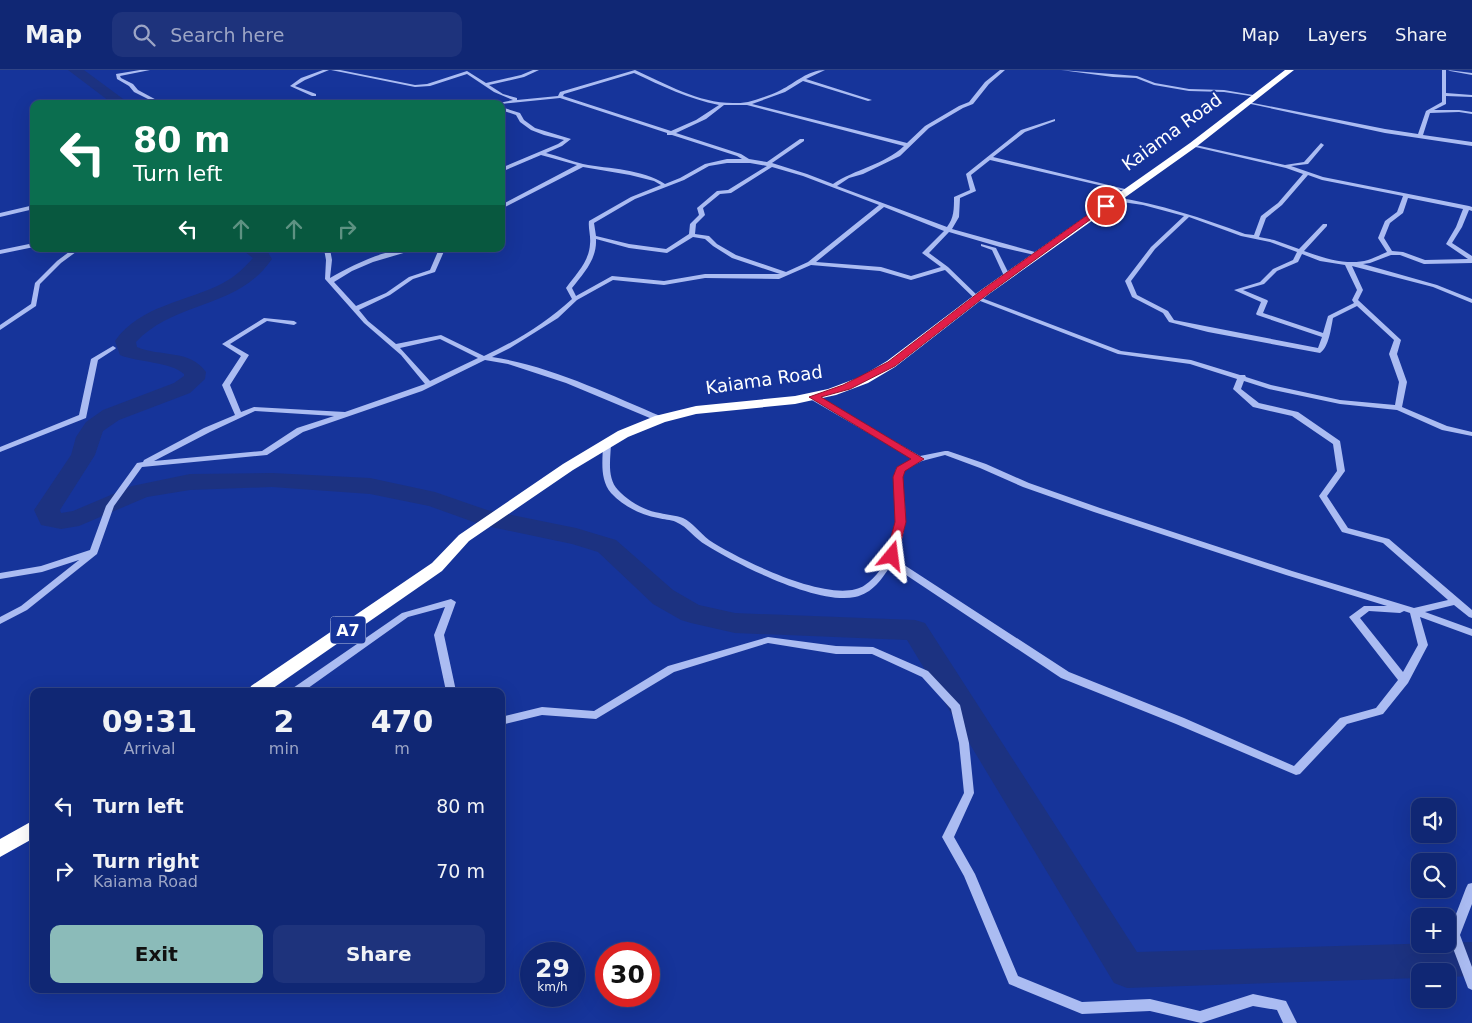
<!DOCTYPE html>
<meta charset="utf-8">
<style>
body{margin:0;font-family:"DejaVu Sans",sans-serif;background:#1e337c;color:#f1f3f6;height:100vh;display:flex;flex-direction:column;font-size:19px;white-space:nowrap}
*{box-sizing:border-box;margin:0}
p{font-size:16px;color:#9ca5c5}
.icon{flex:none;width:28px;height:28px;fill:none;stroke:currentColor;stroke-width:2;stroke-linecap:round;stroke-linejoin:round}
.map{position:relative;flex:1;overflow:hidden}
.details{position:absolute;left:30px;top:618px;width:475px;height:305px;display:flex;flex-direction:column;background:#102774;border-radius:10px;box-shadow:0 5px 20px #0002,0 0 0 1px #304486}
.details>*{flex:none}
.banner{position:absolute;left:30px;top:30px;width:475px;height:152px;border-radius:10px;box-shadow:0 5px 20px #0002,0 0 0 1px #304486;background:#0b6e4f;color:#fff;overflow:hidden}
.buttons{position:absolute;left:1411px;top:728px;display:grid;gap:10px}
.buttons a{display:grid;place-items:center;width:45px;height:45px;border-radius:10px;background:#102774;box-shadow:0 5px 20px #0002,0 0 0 1px #304486;font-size:25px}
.speed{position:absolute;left:520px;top:872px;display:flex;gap:10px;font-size:25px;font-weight:700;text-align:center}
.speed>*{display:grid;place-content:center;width:65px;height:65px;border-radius:50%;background:#102774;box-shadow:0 5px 20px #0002,0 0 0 1px #304486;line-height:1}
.speed small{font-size:12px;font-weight:400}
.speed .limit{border:8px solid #d22;background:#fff;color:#111}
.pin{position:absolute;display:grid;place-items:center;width:42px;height:42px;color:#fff;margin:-21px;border:2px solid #fff;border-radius:50%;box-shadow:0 1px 5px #0007}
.me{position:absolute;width:55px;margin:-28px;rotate:16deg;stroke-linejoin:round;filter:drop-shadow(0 0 4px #0008)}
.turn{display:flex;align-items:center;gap:18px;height:105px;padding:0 20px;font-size:22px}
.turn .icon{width:65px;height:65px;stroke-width:2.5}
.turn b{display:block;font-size:35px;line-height:42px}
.lanes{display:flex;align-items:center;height:48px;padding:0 20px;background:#0003;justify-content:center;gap:25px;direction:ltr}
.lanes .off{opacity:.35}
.eta{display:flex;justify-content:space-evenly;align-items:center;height:85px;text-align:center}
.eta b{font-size:30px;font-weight:700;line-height:35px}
.action{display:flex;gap:10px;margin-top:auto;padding:10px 20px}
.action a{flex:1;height:58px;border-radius:10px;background:#8bbbb9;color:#111;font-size:20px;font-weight:700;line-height:58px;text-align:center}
.action a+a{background:#1e337c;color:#f1f3f6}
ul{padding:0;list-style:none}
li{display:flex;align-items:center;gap:15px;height:65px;padding:0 20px}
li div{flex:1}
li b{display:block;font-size:19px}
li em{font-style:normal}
header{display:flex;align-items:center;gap:30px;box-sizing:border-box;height:70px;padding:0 25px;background:#102774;border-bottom:1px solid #304486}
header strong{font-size:24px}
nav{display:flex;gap:28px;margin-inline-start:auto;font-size:18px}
.search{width:350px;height:45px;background:#1e337c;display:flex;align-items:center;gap:12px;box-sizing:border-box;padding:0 18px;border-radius:10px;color:#9ca5c5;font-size:19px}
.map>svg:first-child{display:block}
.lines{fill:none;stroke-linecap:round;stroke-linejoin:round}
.river{fill:#1c3281;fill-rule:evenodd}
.minor{fill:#abbcf2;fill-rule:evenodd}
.highway{fill:#fff;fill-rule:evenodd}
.route{fill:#e11d48;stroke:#92132f}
.labels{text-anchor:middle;stroke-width:4;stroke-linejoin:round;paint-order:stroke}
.shield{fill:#16349a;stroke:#b9c2e1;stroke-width:1}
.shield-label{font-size:16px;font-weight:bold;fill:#fff}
.street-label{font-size:18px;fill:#fff;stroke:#16349a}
</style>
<header>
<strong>Map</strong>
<div class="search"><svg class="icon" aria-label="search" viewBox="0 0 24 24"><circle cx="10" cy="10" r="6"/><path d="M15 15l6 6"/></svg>Search here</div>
<nav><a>Map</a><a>Layers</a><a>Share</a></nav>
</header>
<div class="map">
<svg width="1472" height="953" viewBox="0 0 1472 953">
<rect width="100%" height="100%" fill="#16349a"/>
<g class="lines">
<!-- river -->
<path class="river" d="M68,0h16l46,34h-17z
M241,179h25l6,10c-34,50 -98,42 -136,83l1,5c23,10 53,2 69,25l-1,7 -15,14 -71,27 -16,11 -8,24 -35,55 1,3 12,-2 59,-25 58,-12 82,-1 98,5 65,14 52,18 89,18 40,12 57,50 26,15 36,8 180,7 10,3 212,329 335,-10v34l-24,1v-6h-28v7l-293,10 -13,-5 -207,-343 -172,-7 -44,-10 -10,-3 -28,-16 -55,-52 -26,-8 -90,-19 -53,-19 -59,-12 -98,-7 -82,3 -43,7 -68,29 -18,3 -20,-4 -7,-15 37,-55 5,-18 10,-15 17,-12 71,-27 10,-7v-2c-15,-13 -45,-11 -64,-19l-5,-14c25,-36 72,-39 108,-58 12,-6 21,-15 30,-25z"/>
<!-- minor -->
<path class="minor" d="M140,0h10l-30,6 1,2 12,6 5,6 26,14h-6l-24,-12 -5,-6 -12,-7 -1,-5z
M323,0h6l-24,10 -10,6 21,8v2h-4l-22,-10 11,-8z
M331,0h9l75,15 12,-1 40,-13 19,12 35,-8 12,-5h6l-15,7 -35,8 14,9 14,4v2l41,-4 2,-4 75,-22c31,14 63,33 98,33 5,0 10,0 15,-1 11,-3 23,-7 33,-12 14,-7 27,-20 44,-20l-19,9 66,21 -4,1 -65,-20 -18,11 -33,12 155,39 18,-17 34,-20 10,-4 16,-20 15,-12h5l-16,14 -16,20 -10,4 -34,20 -29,28 -37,18 -14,4 -12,8 110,41c7,-9 7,-18 7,-30l16,-7 -4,-16 55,-44 34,-11v2l-30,11 -32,25 136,33v2l-139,-32 -19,15 5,16 -16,7 -1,19 -7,12 90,25 -3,2 -39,-9 -51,-15 -20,21 19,14 31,30 142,54 70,9 49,15h5l1,2 25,8 69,15 55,5 4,-23 -10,-28 5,-14 -37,-34 -24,12c-2,10 -4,29 -13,35l-112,-21 -39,-10 -6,-9 -31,-16 -7,-16 26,-34 33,-31 -41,-11 -28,-4 -3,-2 3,-2c45,7 87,21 130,37l9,1 7,-19 17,-13 25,-29 -17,-6 -95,-22v-2l94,21 19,-3 17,-19 3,2 -16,19 -17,2 32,11 146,29 3,1v4l-3,-1 -7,17 -10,16 20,13v7l-48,1 -24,-9h-9l-21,8 -7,1 74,21 35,14v4l-39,-16 -81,-21 11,24 -5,10 43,40 -4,14 10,28 -5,25 45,19 25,6v4l-30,-6 -45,-20 -57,-6 -71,-15 -25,-8 -3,8 18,14 39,9 42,29 5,30 -18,25 21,32 41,11 83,71v8l-3,-1 -15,-12 -29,7 47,17v7l-52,-19 8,28 -20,38 -25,31 -36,10 -47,50 -4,1 -120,-51 -115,-46 -170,-113c-9,14 -18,28 -36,32 -37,8 -117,-32 -149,-52 -11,-6 -18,-18 -30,-23 -6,-3 -12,-2 -18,-4 -17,-3 -35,-12 -47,-25 -12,-15 -8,-33 -8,-51l4,-2 4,2c0,15 -5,35 7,48 10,11 27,21 42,23 8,2 15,2 23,5 10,5 17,15 26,22 29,19 125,67 156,45 24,-16 33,-51 32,-78 -1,-13 -4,-25 -1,-38l17,-10 -103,-60v-4h3l107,61 25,-5h3l38,13 43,19 71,25 192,63 122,37 34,-8 -65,-57 -41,-11 -23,-36 18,-25 -4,-27 -41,-28 -39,-9 -20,-18 4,-10 -47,-15 -72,-10 -143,-55 -30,-29 -34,10 -31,-9 -69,-6 -32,14 -74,-1 -41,7 -51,-5 -36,20 -19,18 -48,30 -18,9c59,9 116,37 171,60l1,2 -1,2h-6l-91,-38 -58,-19 -23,-4 -63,31 -119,41 -36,23 -125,12 -28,39 -17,48 -70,56 -27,14v-7l21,-11 58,-46 -37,12 -42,7v-6l41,-7 49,-16 16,-44 31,-43 6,-1 1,-2 60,-32 31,-13 -13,-30 19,-29 -19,-12 42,-26 30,3 3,2 -3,2 -27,-4 -37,23 19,11 -19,30 11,27 13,-5 91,5 80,-28 -24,-29 -37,-32 -39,-44 1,-19 -2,-11h6l2,11 -2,18c24,-14 59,-31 87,-29l-44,13 -21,9 -18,11 22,24 30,-13 23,-16 21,-7 9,-21h6l-10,23 -22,7 -23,16 -31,15 9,11 28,23 45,-9 43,21c32,-15 62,-33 88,-57l-6,-11c10,-14 23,-26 24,-44 1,-8 -2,-16 -1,-23l42,-24 30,-12 -7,-4 -24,-6 -47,-8 -82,42v-4l76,-40 -36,-10 -40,17v-4l57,-24 6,-4 -20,-5 -13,-5 -11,-8 -4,-7 -15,-5v-3l19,6 4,7 11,8 36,11 -9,7 -16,7c12,3 25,8 37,11 27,5 59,5 82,20l15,-6 25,-14 22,-5h15l-5,-3 -65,-21h-5v-2l-107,-35 -59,6h-7l19,-4 -19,-8 -27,-18 -37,12 -15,1zM634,3c28,13 55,26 85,32l-23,15 -25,11 -108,-35 1,-2zM724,35h23l157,41c-20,19 -49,23 -71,38l-26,-10 -35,-11 32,-22v-2h-4l-33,23 -18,-3 -8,-5 -65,-21 30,-14zM727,93h23l17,3 -39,24 -11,1 -20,17 2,7 -9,9 -1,10 -23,15 -37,-5 -33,-8 -2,-13 41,-24 49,-19 25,-14zM772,97l31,9 76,29 -71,57 -22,10 -50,-17 -19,-11 -8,-8 -14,-2 1,-10 9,-9 -2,-7 17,-14 11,-1zM1308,105l14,5 81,16 -6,16 -12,9 -7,17 9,14c-7,3 -13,6 -19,8 -20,6 -45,-2 -64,-9l23,-25v-2h-4l-24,25 -25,-9 -15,-3 7,-19 16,-13zM1408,128l55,11 -7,18 -10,17 22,15 -43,1 -22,-8 -11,-1 -8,-13 6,-15 13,-10zM884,137l60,24 -22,22 19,14 -30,9 -30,-9 -65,-5zM1189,147l52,19 29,6 27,10 -4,8 -20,9 -13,13 -26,8 27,12 -5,12 1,1 65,22 -4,11 -144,-28 -6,-9 -31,-16 -6,-14 24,-32zM693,167l12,2 8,7 19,12 48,16h-75l-41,7 -52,-5 -36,20 -4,-8c12,-15 25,-29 24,-49l33,9 38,5zM1302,184l18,7 25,4 12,25 -5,10 2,3 -26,13 -5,17 -60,-20 5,-12 -1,-1 -24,-10 21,-6 13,-13 21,-9zM440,269l38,19 -48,23 -30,-33zM255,341l79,5 -37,12 -35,23 -108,10 56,-29zM945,385l35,13 43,19 71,25 192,63 101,31h-23l-15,11 49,63 -22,28 -36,10 -46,48 -110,-48 -115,-46 -174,-113c8,-17 11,-35 10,-54 -1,-11 -4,-23 -1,-35l18,-9zM1369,541l31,2 4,-2 6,2 8,32 -15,27 -43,-54z
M1061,0l76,6 18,7 34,6 35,1 35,6 -2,1 -33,-5 -35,-1 -35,-6 -18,-7 -23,-1z
M1442,0h4v23l26,2v2l-26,-1v8l-12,6h25l13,2v2l-13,-2 -29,1 -7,22 49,7v4l-87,-13 -139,-30 2,-1 137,27 33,5 8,-23 16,-9z
M1448,0l24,3v2l-22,-4z
M34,135v4l-34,8v-4z
M34,173v4l-34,7v-4z
M981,174l15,4 14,28 -1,1 -5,-1 -12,-26 -11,-4z
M73,179h7l-19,14 -21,21 -4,22 -36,24v-5l31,-21 4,-21 22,-22z
M113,276l3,2 -1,1 -17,11 -12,58 -86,34v-5l79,-32 12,-56z
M451,529l5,3 -12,33 12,56h-10l-12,-56 11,-28 -37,10 -104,74h-12l1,-3 109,-75z
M768,567l68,9 37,1 55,24 32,34 9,38 5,50 -20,44 21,37 43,102 64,26 68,-3 50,12 53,-17 33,7 11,22h-14l-6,-13 -24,-4 -52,17 -51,-12 -68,3 -73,-30 -45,-108 -22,-39 22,-44 -5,-50 -8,-34 -29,-32 -50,-23h-36l-68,-11 -94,29 -78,47 -54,-4 -41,10v-8l41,-10 52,4 74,-45z
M1472,813v21l-12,31 12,32v23l-4,-2 -20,-53 18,-47 2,-4z"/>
<!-- highway -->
<path class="highway" d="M1285,0h9l-98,77 -207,147 -94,73 -27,16 -32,12 -41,9 -99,10 -31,8 -37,15 -55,33 -104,71 -27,30 -173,120h-20l2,-5 181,-123 27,-28 104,-71 55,-33 37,-15 41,-10 99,-10 33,-7 32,-12 27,-16 94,-71 209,-147z
M34,750v18l-34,19v-18z"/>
</g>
<!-- route -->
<path class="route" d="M1103,134l6,2 -121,88 -93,72 -45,23 -29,8 103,62 -19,12 -2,6 3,45 -9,34 -5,4 -4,-1 -2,-3 9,-34 -2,-45 4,-10 14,-8 -102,-62 34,-12 45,-23 94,-72z"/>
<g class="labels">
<!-- shield labels -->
<rect class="shield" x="330.5" y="546.5" width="35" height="27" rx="4"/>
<g class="shield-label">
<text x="348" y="566">A7</text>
</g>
<!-- street labels -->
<g class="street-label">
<text transform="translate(1172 62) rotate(-36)" y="6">Kaiama Road</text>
<text transform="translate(764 310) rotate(-8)" y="6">Kaiama Road</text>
</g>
</g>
</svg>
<div class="buttons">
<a><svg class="icon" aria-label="sound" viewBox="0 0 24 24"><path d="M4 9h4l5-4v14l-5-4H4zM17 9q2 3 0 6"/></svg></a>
<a><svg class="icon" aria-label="search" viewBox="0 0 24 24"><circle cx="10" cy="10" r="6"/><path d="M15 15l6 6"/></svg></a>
<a>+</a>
<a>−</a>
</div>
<div class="speed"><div>29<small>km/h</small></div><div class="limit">30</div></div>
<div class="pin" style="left:1106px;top:136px;background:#d93025"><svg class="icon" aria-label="arrive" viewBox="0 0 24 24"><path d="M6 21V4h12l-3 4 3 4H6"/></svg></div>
<svg class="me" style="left:892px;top:486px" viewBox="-20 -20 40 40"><path d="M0-17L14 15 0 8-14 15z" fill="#e11d48" stroke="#fff" stroke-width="4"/></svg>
<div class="banner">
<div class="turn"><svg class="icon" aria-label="left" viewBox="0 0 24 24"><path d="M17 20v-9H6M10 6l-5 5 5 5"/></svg><div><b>80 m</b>Turn left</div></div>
<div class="lanes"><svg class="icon" aria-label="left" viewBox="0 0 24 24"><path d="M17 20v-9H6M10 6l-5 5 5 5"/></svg><svg class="icon off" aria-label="ahead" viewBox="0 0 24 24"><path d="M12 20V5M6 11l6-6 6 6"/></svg><svg class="icon off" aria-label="ahead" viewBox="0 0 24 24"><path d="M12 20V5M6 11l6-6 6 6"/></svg><svg class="icon off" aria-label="right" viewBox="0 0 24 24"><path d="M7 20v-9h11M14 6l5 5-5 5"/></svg></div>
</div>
<section class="details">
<div class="eta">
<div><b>09:31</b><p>Arrival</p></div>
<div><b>2</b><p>min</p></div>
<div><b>470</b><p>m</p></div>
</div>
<ul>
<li><svg class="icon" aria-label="left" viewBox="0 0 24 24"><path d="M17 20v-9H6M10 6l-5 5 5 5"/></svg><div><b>Turn left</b></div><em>80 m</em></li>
<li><svg class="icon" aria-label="right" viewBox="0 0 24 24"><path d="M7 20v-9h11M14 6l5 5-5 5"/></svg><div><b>Turn right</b><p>Kaiama Road</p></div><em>70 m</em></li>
</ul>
<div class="action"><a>Exit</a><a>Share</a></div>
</section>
</div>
